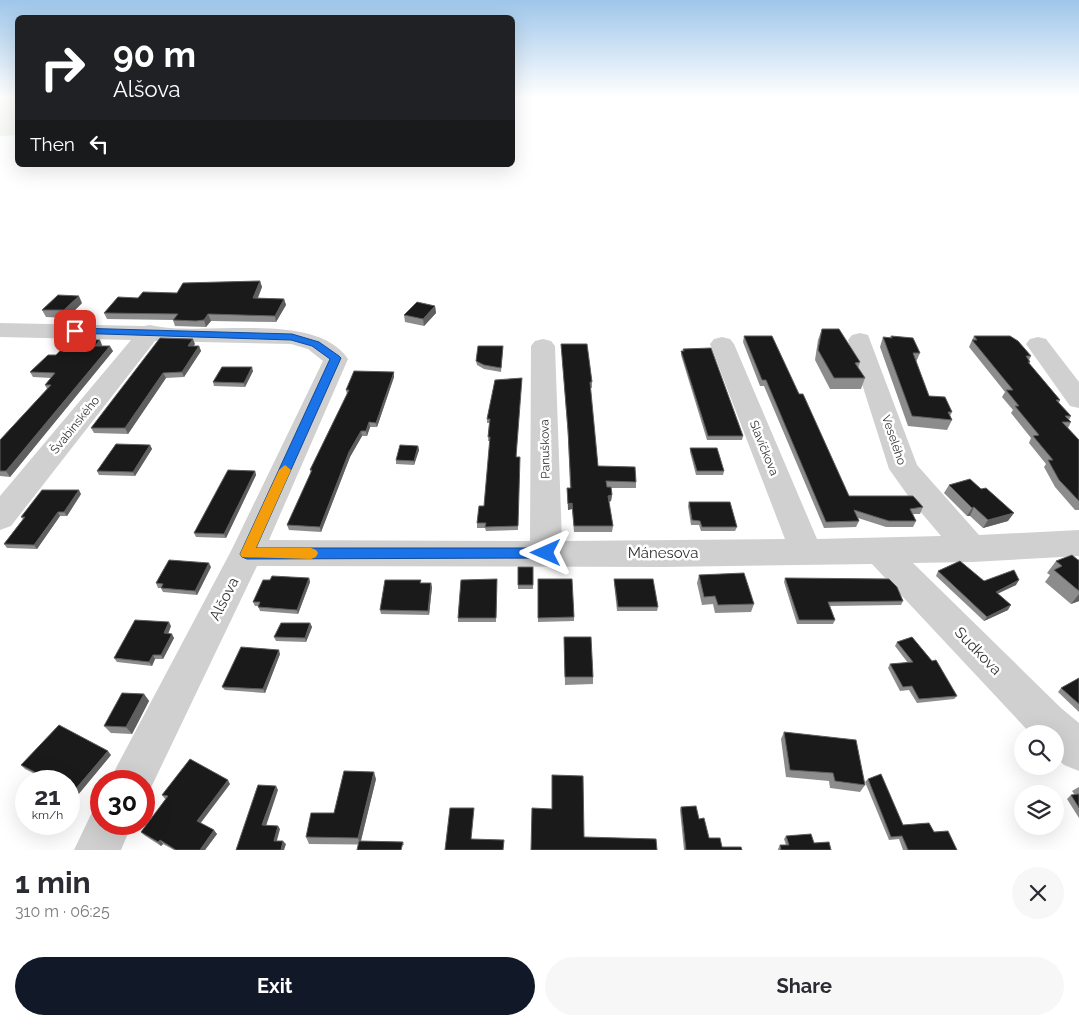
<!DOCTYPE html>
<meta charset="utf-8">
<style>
body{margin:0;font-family:Raleway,sans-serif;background:#f7f7f7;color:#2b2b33;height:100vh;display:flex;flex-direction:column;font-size:19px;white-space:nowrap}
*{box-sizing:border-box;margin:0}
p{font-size:16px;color:#7c7c81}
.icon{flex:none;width:28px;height:28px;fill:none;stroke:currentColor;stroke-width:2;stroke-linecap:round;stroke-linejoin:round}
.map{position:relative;height:850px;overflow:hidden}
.details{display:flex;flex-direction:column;background:#fff;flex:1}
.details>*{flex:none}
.banner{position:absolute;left:15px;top:15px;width:500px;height:152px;border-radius:8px;box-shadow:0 5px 20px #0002;background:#202124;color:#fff;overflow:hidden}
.tools{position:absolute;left:1014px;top:725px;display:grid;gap:10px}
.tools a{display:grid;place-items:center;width:50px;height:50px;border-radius:50%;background:#fff;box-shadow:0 5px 20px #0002;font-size:25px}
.speed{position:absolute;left:15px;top:770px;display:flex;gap:10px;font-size:25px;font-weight:700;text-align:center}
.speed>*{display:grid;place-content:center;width:65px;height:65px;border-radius:50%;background:#fff;box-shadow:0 5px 20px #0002;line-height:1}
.speed small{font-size:12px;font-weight:400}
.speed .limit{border:8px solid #d22;background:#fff;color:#111}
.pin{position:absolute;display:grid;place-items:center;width:42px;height:42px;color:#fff;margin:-21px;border-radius:10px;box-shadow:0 2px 8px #0006}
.me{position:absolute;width:55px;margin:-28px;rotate:270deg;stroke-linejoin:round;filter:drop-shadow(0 0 4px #0008)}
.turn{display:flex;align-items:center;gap:18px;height:105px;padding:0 15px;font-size:22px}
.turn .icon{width:65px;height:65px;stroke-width:2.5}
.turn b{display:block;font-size:35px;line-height:42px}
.then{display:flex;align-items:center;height:48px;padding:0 15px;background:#0003;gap:10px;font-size:19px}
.round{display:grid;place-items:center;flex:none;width:52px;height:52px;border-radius:26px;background:#f7f7f7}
.head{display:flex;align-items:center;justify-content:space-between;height:85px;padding:0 15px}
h1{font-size:30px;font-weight:700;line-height:38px}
.action{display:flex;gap:10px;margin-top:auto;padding:10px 15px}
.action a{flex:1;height:58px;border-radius:30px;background:#111827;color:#fff;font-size:20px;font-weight:700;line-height:58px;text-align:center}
.action a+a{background:#f7f7f7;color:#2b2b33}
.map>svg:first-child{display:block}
.green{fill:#e6ecdf}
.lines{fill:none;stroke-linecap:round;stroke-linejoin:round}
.minor{fill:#d0d0d0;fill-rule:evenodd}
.wall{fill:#8c8c8c}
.shaded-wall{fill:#5f5f5f}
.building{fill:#1a1a1a;stroke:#5f5f5f}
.route{fill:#1a73e8;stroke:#114b97}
.slow{fill:#f59e0b}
.labels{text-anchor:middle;stroke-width:5;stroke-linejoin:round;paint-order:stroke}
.street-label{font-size:12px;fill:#333;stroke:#fff}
.near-street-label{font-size:15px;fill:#333;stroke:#fff}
</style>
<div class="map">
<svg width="1079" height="850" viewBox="0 0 1079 850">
<rect width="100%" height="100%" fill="#fff"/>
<!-- green -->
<path class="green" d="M17,98v37l-17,1v-36z"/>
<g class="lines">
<!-- minor -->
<path class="minor" d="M0,323l144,3 6,-1c53,13 164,-16 198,34l-79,181 261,1 1,-195 4,-5 8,-2 8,2 4,5 7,195 223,-2 -75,-195 4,-5 8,-2 8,2 4,5 83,195 124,-3 -27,-32 -25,-35 -41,-129 4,-5 8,-2 8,2 49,130 62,70 100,-5v26l-107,6 -59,1 148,145 18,15v48l-15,-6 -9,-9v-22h-24l-159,-170 -209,3 -406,-1 -110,230 -3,2v-17h-34l7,-15 114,-215 92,-190 -15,-12 -17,-5 -136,-3 -144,185 -11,4v-34l131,-156 -131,-3z
M1038,337l8,2 33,43v26l-9,-2 -44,-62 4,-5z
M101,805v19h31l-11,26h-47l20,-42z"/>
</g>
<!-- wall -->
<path class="wall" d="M260,281l2,6 -4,11 26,1 2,6 -10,17 -65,-1 -5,6 -31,-1 -2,-6 -66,-1 -3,-6 34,-15 39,-5z
M82,303l-15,15 -21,-1 -4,-7z
M435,306l1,7 -12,13 -19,-4 -1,-7z
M822,329l38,33 -2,6 7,10 -4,11h-31l-15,-29 3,-20z
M744,336l55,58 50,102 74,11 -3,7h-7l3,7 -3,6h-27l-28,-9 1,3 -3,6 -32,1 -60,-142h-4l-17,-44z
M891,336l29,17 -4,9 13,34 23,16 -2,4 2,4 -5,10 -39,-4 -28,-79 3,-10 7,1z
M974,336l57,20 -2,4 1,2 -1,2 31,36 -1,3 12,13 -2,4 2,2 -3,6 11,12v70h-4l-20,-23 -11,-20 2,-3 -17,-21 2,-5 -20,-25 2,-3 -11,-13 3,-5 -36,-45z
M195,344l-2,2h6l2,5 -17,26 -18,1 -38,56 -34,-1 -3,-5z
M561,344l31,38v6h-2l8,78 38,16v6h-25l1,7 -1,6 -2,1 4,24 -1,6h-38l-2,-23 -4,1 -1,-22h3l-2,-52z
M102,345v1l11,5 -103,126 -10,-1v-36l47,-51 -2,-4 6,-7 -18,-1 -3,-5 26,-17z
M503,349l-2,23 -17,-3 -7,-4 -1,-4z
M683,349l60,87 -1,4h-35l-26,-85v-4h2z
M253,371l-8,16 -31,-1 -1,-4z
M394,377l-17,50h-7l-3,9h-5l-12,21 -29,75 -32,-2 -2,-5 24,-52 -1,-3 37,-76 -1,-4z
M495,380l22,77 1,73 -32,1 -1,-3h-8v-5l7,-17 6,-65h-2l1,-18h-2v-4z
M150,445l2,4 -17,27 -36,-1 -2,-4z
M418,446l1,4 -5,15 -18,-1v-4z
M690,448l34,23 -1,4h-27l-6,-23z
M255,471l1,4 -30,63 -30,-1 -2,-4z
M949,485l59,36 -25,7 -13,-12h-3l-23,-23z
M81,494l-14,22h-7l-23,33 -30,-1 -3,-4 19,-25 -2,-2z
M689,502l48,25 -2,4h-34l-2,-6h-8l-3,-19z
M1079,560v41l-8,3 -26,-22 5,-7 -3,-2 9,-12z
M211,567l-14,28 -34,-3 -2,-4h-3l-2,-5z
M518,567h15v22h-15z
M938,571l46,10 32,4 -19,8 11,17 -24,11 -48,-45z
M699,575l55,29 -3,8 -36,1 -2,-9 -11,1 -5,-22z
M309,578l1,4 -12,32 -38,-3 -2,-5h-3l-2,-4 17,-22z
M785,578l118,23 -2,4 -71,1 5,14 -2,4h-36l-13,-42z
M538,579l36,38v4l-36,1z
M614,579l44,28 -1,4h-40l-3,-28z
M421,583l11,4 -3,28 -48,-1 -1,-4z
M497,584l-1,38h-38v-4z
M310,623l2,4 -6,15 -30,-1 -2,-4z
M171,626l-3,7 6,5 -11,21h-8l-3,7 -35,-4 -3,-4z
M564,637l29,40v7l-28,1z
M897,642l60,54 -3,3 -37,4 -8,-13 -9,1 -12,-23 2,-4 18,-1 -13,-17z
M280,654l-15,39 -40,-3 -3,-3z
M1079,678v34l-21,-20 3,-4z
M144,694l5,7 -17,33 -21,-1 -7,-7z
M784,732l81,53 -5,7 -30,-4 -1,-7 -43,-4 -5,-38z
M111,755l-34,41 -8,-4v-11h-20l-24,-12 -4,-4z
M376,779l-15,62 42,1 1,3 -95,-1 -3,-7z
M868,779l35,46 31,7 23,18h-54l-4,-11 -10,1 -24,-58z
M230,784l-30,39 17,11 -12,16h-31l-11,-6 -2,2 -17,-11 -3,-3 25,-33h-1l-3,-4z
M1079,787v31l-12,-19 4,-4h4l-3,-4 5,-3z
M681,807l18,12 10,19 13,9 20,3h-58l-4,-40z
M786,836l28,7 17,7h-53v-1l2,-4h6l-2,-6z"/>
<!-- shaded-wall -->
<path class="shaded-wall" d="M260,281l2,6 -7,17 -2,-6z
M79,296l3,7 -15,15 -3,-8z
M284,299l2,6 -10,17 -1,-6z
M435,306l1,7 -12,13 -1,-7z
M208,314l3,7 -5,6 -2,-7z
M193,339l2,5 -5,7 -2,-5z
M100,340l2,5 -5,6 -2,-5z
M110,346l3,5 -103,126 -4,-6z
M199,346l2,5 -17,26 -2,-5z
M252,367l1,4 -8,16 -1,-4z
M394,372v5l-17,50 -1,-4z
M163,373l3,5 -38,56 -3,-6z
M369,422l1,5 -3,9 -1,-5z
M361,431l1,5 -12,21 -29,75 -1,-5 29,-75z
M150,445l2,4 -17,27 -2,-4z
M418,446l1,4 -5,15v-4z
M255,471l1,4 -30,63 -2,-4z
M79,490l2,4 -14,22 -3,-4z
M612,495l-1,6 -3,1v-6z
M572,503v6l-4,1v-6z
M974,507l-4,9h-3l5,-8z
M58,512l2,4 -23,33 -3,-4z
M1014,513l-6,8 -25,7 5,-8z
M209,563l2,4 -14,28 -2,-4z
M309,578l1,4 -12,32 -1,-4z
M1019,580l-3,5 -23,11 3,-4z
M431,583l1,4 -3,28 -1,-4z
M1079,594v7l-8,3z
M1011,605l-3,5 -24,11 3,-4z
M169,622l2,4 -4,11 -3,-4z
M310,623l2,4 -6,15 -1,-4z
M172,634l2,4 -11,21 -2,-4z
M279,650l1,4 -15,39 -2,-4z
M153,655l2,4 -3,7 -3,-4z
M144,694l5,7 -17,33 -6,-7z
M108,751l3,4 -34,41 -4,-4z
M374,772l2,7 -16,65 -2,-6z
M228,780l2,4 -30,40 -3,-3z
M276,786l2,4 -13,39 -3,-4z
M278,826l2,3 -4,15 -2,-3z
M214,830l3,4 -12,16h-5z
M160,840l3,4 -2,2 -3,-4z
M283,841l3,3 -2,6h-3z"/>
<!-- building -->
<path class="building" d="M260,281l-7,17 31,1 -9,17 -67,-2 -4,6 -8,1 -23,-1 5,-6 -74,-1 14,-16 20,1 5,-6 34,1 6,-10z
M58,295l21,1 -15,14h-22z
M417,302l18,4 -12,13 -19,-4z
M822,329h17l21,33 -5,1 10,15h-31l-16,-28z
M744,336h28l27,58h4l46,102h64l10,11 -13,2 6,12h-27l-35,-11 5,11 -33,1 -60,-142h-4z
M891,336l22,2 7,15h-7l16,43 16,1 7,15h-4l4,8 -40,-4 -29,-79 9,1z
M974,336h36l8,5 13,15h-5l4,6h-2l32,38h-4l15,16h-6l6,6h-9l17,18v61l-20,-21 -11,-20h5l-20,-24 6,-1 -24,-29h4l-13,-16h7l-41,-50h5z
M160,338l33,1 -5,7h11l-17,26 -19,1 -38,55h-34z
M71,339l29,1 -5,6h15l-104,125h-6v-31l51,-55h-6l10,-12 -25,-1 18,-17h8z
M561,344h26l5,38h-2l8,84 37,1 1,15 -30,-1 1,6h4l1,8 -4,1 5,30h-39l-2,-23 -4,1 -1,-16h4l-3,-58z
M478,346h25l-2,22 -17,-3 -8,-4z
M711,348l32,88h-35l-27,-85h3l-1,-2z
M222,367h30l-8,16 -31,-1z
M354,371l40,1 -18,51 -7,-1 -3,9h-5l-12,21 -29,75 -33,-2 25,-55h-2l39,-80h-3z
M522,378l-6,79h4l-2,69 -33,1 1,-4h-9l2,-17h5l6,-69h-2l2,-18h-3l8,-39z
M116,444l34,1 -17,27 -36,-1z
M400,445l18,1 -4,15 -18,-1z
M690,448h27l7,23h-27z
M228,470l27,1 -31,63 -30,-1z
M970,479l11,10 5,-1 28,25 -26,7 -14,-13 -2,1 -23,-23z
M42,490h37l-15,22h-6l-24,33 -30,-1 21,-27h-4z
M689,502h41l7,25h-35l-2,-6 -8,-1z
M1072,555l6,5h1v31l-25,-21 8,-4 -6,-5z
M169,560l40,3 -14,28 -34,-3 2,-4 -7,-1z
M960,561l24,20 30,-11 5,10 -23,12 15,13 -24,12 -49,-46z
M518,567h15v18h-15z
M744,573l10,31 -36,1 -3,-9 -11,1 -5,-22z
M272,576l37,2 -12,32 -39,-3 2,-5h-7l10,-22h7z
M785,578l104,1 8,8 6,14 -75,1 7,18h-36z
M497,579l-1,39h-38l3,-38z
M538,579h34l2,38 -36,1z
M614,579h39l5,28h-40z
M385,580h36l-1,3h11l-3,28 -48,-1z
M135,620l34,2 -5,11 8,1 -11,21h-8l-4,7 -35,-4z
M281,623h29l-5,15 -31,-1z
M564,637h27l2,40h-28z
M912,637l20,24 4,-1 21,36 -38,3 -7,-13 -9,1 -13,-23 23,-2 -16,-20z
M241,647l38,3 -16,39 -41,-2z
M1079,678v26l-18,-16z
M122,693l22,1 -18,33 -22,-1z
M59,725l49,26 -35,41 -4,-2v-9h-17l-31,-16z
M784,732l72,8 9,45 -30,-4 -2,-8 -43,-3z
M190,759l38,21 -31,41 17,9 -14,20h-24l-16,-10 -2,2 -17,-10 27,-36 -6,-1z
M344,771l30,1 -16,66 -52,-1 5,-24h23z
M881,774l22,51 26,-2 5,9 14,-1 9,19h-49l-6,-14 -11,1 -23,-58z
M552,775l31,1 1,61 72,2 1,11h-126l1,-42 20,1z
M258,785l18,1 -14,39 16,1 -4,15h9l-2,9h-45z
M1079,794v14l-8,-13z
M696,806l3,13 5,-1 5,20h11l2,9h19l1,3h-56l-5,-43z
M450,808h24l-3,31 33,1 -1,10h-58z
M811,834l3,9 15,-1 2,8h-50l-1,-5h9l-3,-9z
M359,841l44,1 -2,8h-44z"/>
<!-- sky -->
<linearGradient id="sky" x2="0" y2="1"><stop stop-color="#9ec6ea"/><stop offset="0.45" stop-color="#fff"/><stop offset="1" stop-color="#fff" stop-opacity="0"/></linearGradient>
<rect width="1079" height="216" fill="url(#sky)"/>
<!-- route -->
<path class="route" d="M75,328l217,6 27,8 20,14 2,2 -85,190h290l5,1 2,4 -2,4 -5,1 -299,1 -5,-2 -2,-3 90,-195 -18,-13 -21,-6 -220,-7v-4z"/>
<!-- slow -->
<path class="slow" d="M285,465l6,5 -35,78h55l5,2 2,3 -2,4 -5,2 -69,-2 -2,-3 39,-84z"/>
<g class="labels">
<!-- street labels -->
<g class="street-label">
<text transform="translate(75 425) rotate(-51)" y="4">Švabinského</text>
<text transform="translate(894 440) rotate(71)" y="4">Veselého</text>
<text transform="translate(764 448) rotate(68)" y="4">Slavíčkova</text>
<text transform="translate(545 449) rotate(-91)" y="4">Panuškova</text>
</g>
<!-- near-street labels -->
<g class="near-street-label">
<text x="663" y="558">Mánesova</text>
<text transform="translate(224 599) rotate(-63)" y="5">Alšova</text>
<text transform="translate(978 651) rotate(46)" y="5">Sudkova</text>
</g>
</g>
</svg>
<div class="tools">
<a><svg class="icon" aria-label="search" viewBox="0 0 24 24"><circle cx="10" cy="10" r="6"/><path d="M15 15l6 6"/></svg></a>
<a><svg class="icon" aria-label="layers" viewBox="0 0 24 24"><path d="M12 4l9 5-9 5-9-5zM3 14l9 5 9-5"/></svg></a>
</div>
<div class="speed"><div>21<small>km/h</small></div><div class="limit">30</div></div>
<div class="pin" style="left:75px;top:331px;background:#d93025"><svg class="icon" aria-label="arrive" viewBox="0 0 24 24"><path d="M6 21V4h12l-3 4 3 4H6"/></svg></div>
<svg class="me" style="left:546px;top:553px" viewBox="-20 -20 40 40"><path d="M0-17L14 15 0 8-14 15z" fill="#1a73e8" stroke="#fff" stroke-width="4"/></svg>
<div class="banner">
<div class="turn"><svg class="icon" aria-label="right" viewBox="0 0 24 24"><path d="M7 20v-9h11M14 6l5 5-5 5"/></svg><div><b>90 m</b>Alšova</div></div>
<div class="then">Then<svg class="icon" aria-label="left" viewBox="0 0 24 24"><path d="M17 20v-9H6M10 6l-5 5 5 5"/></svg></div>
</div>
</div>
<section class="details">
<div class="head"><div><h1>1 min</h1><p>310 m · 06:25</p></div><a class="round"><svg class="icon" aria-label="close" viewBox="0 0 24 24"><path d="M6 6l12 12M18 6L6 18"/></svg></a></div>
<div class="action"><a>Exit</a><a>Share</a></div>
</section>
